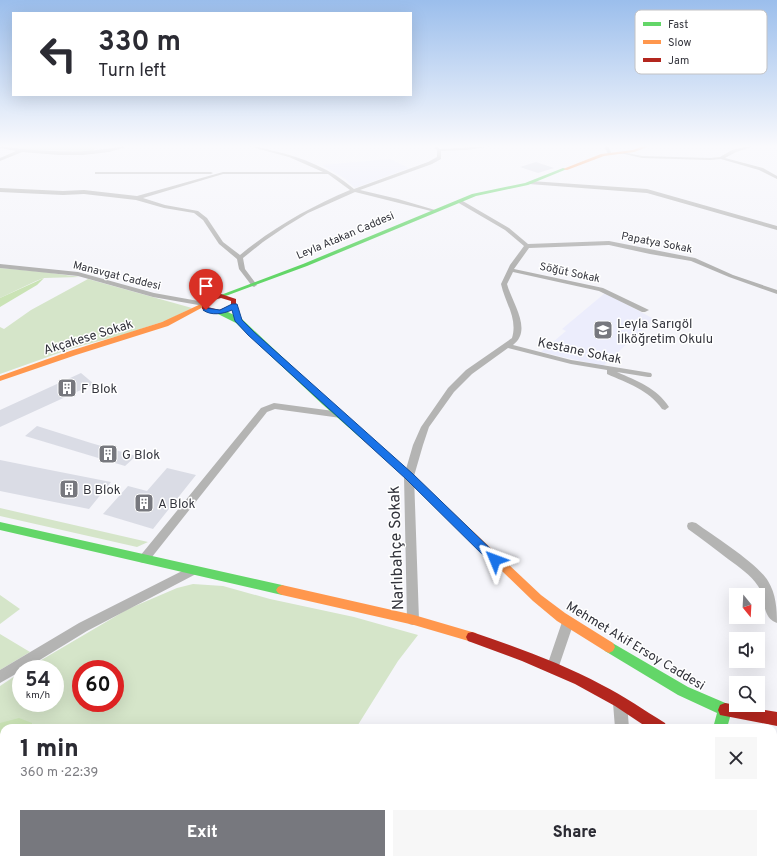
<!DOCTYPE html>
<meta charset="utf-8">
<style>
body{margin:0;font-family:Overpass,sans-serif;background:#f7f7f7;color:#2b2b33;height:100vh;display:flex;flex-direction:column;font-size:15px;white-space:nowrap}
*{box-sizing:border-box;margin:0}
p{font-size:13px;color:#7c7c81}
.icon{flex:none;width:22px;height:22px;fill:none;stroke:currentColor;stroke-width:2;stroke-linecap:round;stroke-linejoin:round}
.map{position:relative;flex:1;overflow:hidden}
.side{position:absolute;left:0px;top:724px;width:777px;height:140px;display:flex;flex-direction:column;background:#fff;border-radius:12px 12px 0 0;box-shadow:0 4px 16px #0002}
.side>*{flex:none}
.top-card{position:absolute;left:12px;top:12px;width:400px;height:84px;border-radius:0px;box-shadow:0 4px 16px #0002;background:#fff;color:#2b2b33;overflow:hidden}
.needle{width:26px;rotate:162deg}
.tools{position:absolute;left:729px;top:588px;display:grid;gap:8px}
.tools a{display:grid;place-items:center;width:36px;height:36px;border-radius:0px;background:#fff;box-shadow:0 4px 16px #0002;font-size:20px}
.speed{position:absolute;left:12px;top:660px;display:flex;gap:8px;font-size:20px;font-weight:700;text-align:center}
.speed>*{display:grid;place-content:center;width:52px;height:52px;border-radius:50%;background:#fff;box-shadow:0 4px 16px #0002;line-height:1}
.speed small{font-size:10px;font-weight:400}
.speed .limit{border:6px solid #d22;background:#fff;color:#111}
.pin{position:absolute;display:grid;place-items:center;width:34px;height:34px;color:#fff;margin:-41px -17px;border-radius:50% 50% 50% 0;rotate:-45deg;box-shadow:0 0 4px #0007}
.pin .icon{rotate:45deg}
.me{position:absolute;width:44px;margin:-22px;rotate:314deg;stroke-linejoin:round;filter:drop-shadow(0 0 3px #0008)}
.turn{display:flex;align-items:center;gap:14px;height:84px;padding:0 20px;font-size:18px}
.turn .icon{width:52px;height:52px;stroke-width:2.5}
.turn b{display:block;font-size:28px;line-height:34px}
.round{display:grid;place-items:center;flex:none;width:42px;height:42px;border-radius:0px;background:#f7f7f7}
.headline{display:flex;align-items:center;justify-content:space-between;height:68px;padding:0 20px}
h1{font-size:24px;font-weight:800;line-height:30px}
.action{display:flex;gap:8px;margin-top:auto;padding:8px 20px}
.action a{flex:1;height:46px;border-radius:0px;background:#77787e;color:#fff;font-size:16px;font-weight:800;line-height:46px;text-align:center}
.action a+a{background:#f7f7f7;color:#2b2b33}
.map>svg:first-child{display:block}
.built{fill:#ecedfc}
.green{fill:#d5e5c9;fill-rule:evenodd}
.forest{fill:#cae3b5}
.building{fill:#dadce5}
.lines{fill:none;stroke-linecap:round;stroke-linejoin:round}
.street{fill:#b4b4b3;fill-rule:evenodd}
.fast{fill:#63d668;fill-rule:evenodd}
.slow{fill:#ff974d;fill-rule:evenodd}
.jam{fill:#b3261e;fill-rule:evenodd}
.route{fill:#1a73e8;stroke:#114b97}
.labels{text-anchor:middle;stroke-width:3;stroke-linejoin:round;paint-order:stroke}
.far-street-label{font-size:11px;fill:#33343c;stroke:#fff}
.poi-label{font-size:13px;fill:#33343c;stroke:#fff;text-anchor:start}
.street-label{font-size:13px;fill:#33343c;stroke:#fff}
.near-street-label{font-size:16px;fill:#33343c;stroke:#fff}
.key{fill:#fff;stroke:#c2c2c4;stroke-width:1}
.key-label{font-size:11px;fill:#33343c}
</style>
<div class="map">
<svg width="777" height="864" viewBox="0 0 777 864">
<rect width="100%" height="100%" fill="#f5f5fa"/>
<!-- built -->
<path class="built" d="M390,159l19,9 -54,20 -11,-10 -22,-13z
M605,293l49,26 -51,47 -62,-14 25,-21 -4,-2z"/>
<!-- green -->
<path class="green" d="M0,145h98l-5,6 -65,-1z
M0,268l44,4 36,5 -36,1 -8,3 -36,17z
M88,279l104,29 -24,12 -46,15 -49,13 -73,26v-47l4,2 27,-19z
M0,508l148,34 -11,5 -137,-31z
M193,584l30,2 47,13 84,18 64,18 -20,26 -42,67h-323l-1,-5h-32v-37l21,-14v31h34v-34h-29l102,-60 49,-21zM81,669h34v34h-34z
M0,595l20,14 -20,15z
M0,634l30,18 -30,18z
M22,860h46l-5,4h-44z
M155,860h120l-19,4h-103z
M525,860h120l16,4h-136z
M664,860h41l1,4h-42z"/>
<!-- forest -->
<path class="forest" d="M44,278l-7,7 -37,22v-9z
M19,718l13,5 1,5h-29v132h18l-3,4h-19v-141z
M275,860h80l-9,4h-84z"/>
<!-- building -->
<path class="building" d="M536,162l18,6 -16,5 -18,-6z
M214,280l1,10 -13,1 -1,-8 1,-1z
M81,373l13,11 -94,43v-17z
M37,426l54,17 45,13 -11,10 -100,-30z
M0,460l50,10 61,12 -22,27 -89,-18z
M167,468l29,7 -43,54 -50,-15 25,-28 19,5z"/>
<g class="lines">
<!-- street -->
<path class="street" d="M126,145h8l-25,7 -26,3h-24l-37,-3 -22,9v-3l16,-7 -16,-3v-2c43,6 84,9 126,-1z
M244,145c10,0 20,3 30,6 30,7 57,18 80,38l74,-27 9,-5v-7l-6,-5h5l4,4 63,-4 -37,5 -25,1v8l-9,5 -72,26 38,9 37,11v2l-80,-20 -47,21 -23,14 -22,15 -20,16 2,11 12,16 -3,2 -2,-1 -13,-17 -2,-10 -18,-15 -16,-24 -9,-7 -30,-5 -28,-8 -52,-6 -21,1 -63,-3v-4l63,3 21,-1 53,6 86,-24h100l-34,-15zM223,174h105l22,16c-40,17 -76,37 -110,65l-17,-13 -16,-24 -9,-7 -33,-6 -22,-7z
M606,145h4l-1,3 3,7 -4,-1 -3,-6z
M751,145h8l-23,7 -11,6 38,10 14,8v3l-18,-9 -38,-11 -11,1 -68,-2 -22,-5 2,-1 20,4 68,2 10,-1 12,-7z
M97,172h114l2,1 -2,1h-116v-2z
M531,181l116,8 130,37v4l-130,-37 -118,-9 -1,-1z
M457,200h4l48,28 19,16 81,-3 86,17 38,17 44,15v4l-48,-17 -38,-16 -41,-7 -41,-9 -80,3 -15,21 89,19 46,22 -4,2h-3l-43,-21 -86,-19 -6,12c5,19 26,46 6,61l58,15 80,13 1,2 -1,2h-3l-31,-5c20,9 40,16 52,35l-4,3 -3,-1c-13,-19 -35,-26 -55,-35v-4l-36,-6 -63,-16 -36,26 -18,18 -25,35 -6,18 -9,31 5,144 -2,4 -4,1 -4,-1 -2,-4 -3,-144 9,-31 8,-18 27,-39 18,-18 46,-32c6,-20 -7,-35 -11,-54l9,-19 14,-19 -19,-16 -48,-28z
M0,264l78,8 76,21 50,9 3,2 -3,2 -51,-9 -75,-21 -78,-8z
M274,403l67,9 4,3 -4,3 -66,-9 -8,3 -119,150 -4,1 -4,-1 -2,-3 2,-3 121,-148z
M692,522l4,1c19,14 61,40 72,58 8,13 9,28 9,42 -16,-5 -11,-26 -19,-37 -7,-11 -19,-19 -30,-27 -13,-10 -26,-20 -40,-30l-1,-3 1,-3z
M192,566l4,2 2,3 -2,3 -109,57 -62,38h-4v2l-21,12v-13l79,-47z
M568,617l4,1 2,4 -15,44 -2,4 -4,2 -4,-2 -2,-4 15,-44 2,-4z
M620,697l5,1 2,5 2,25h-14l-2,-25 2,-5z
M624,860h16v4h-16z
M731,860h16l1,4h-16z"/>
<!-- fast -->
<path class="fast" d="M563,168l4,1 -39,16 -52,11 -169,70 -84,31h-4l-1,-1 85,-32 169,-70 53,-11z
M218,310h6l18,9 86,81 43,38 2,2 -2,2h-6l-43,-38 -86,-81 -18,-9z
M0,522l282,63 4,2 2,3 -2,3 -4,2 -282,-65z
M609,641l79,46 42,18 2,5 -5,18h-14l4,-15 -39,-18 -73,-44 -2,-4 2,-4z"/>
<!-- slow -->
<path class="slow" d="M646,145h7l-19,7 -30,4 -37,14 -4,-1 38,-15 32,-4z
M203,303l3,2 -1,1 -37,20 -92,29 -76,26v-5l70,-25 92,-29z
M368,437l3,1 41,36 129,121 24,18 48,30 2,4 -2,4 -4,2 -4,-2 -48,-30 -24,-20 -127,-123 -41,-36 -2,-2 2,-2z
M282,585l132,30 58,17 4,1 2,4 -2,4 -4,1 -58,-17 -132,-30 -4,-2 -2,-3 2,-3z
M773,811l4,2v18l-4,-2z"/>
<!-- jam -->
<path class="jam" d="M221,294l15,5v8c-11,8 -23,9 -34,2v-6l8,-6zM221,298l10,3v4l-12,5 -11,-3 -1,-2 7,-5z
M472,632c44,15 89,31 130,53 22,11 42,25 63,38l2,5h-19l-33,-22 -40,-22 -53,-23 -54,-20 -2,-4 2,-4z
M725,703l52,9v14l-57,-11 -2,-5 2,-5z"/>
</g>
<!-- sky -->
<linearGradient id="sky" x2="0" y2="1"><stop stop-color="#9bbeec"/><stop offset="0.55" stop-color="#fafafd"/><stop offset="1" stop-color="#fafafd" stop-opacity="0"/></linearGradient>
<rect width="777" height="266" fill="url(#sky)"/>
<!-- route -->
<path class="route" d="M232,304h5l5,16 12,12 159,142 86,83 2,3 -2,3 -4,1 -4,-1 -85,-84 -158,-144 -13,-14 -3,-11c-9,4 -21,6 -29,0l3,-2 14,2z"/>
<!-- icons -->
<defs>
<symbol id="school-square" viewBox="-11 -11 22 22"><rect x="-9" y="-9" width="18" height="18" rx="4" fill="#77787e" stroke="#fff"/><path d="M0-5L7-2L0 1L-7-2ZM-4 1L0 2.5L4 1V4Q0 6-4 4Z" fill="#fff"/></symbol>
<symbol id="building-square" viewBox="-11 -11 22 22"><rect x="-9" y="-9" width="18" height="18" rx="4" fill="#77787e" stroke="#fff"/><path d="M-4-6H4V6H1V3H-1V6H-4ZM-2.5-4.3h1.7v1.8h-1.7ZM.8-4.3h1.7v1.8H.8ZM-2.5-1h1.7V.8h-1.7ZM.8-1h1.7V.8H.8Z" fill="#fff"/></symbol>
</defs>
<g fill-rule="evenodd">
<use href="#school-square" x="592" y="319" width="22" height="22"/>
<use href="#building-square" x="56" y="377" width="22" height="22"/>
<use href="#building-square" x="97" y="443" width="22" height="22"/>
<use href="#building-square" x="58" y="478" width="22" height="22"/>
<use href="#building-square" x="133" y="492" width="22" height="22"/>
</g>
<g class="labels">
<!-- far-street labels -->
<g class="far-street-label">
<text transform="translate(345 235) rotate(-23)" y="4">Leyla Atakan Caddesi</text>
<text transform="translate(657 242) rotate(11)" y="4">Papatya Sokak</text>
<text transform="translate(570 272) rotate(12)" y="4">Söğüt Sokak</text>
<text transform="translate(117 275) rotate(14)" y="4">Manavgat Caddesi</text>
</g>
<!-- poi labels -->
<g class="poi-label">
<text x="617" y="328">Leyla Sarıgöl<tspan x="617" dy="15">İlköğretim Okulu</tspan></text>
<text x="81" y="393">F Blok</text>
<text x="122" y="459">G Blok</text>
<text x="83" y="494">B Blok</text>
<text x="158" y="508">A Blok</text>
</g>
<!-- street labels -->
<g class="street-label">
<text transform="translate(88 336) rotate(-17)" y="5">Akçakese Sokak</text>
<text transform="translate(580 350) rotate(12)" y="5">Kestane Sokak</text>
<text transform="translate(636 645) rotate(31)" y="5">Mehmet Akif Ersoy Caddesi</text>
</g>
<!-- near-street labels -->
<g class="near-street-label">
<text transform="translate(395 548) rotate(-92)" y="6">Narlıbahçe Sokak</text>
</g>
</g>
<!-- legend -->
<rect x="635" y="10" width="132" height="64" rx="6" class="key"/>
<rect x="643" y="22" width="18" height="4" fill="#63d668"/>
<rect x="643" y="40" width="18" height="4" fill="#ff974d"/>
<rect x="643" y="58" width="18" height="4" fill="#b3261e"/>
<g class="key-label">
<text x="668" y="28">Fast</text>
<text x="668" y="46">Slow</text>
<text x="668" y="64">Jam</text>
</g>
</svg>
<div class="tools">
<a><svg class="needle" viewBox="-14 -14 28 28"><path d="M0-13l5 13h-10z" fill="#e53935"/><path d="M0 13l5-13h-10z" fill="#7c7c81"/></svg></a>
<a><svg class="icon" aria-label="sound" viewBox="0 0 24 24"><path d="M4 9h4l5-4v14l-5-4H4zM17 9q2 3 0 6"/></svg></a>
<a><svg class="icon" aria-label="search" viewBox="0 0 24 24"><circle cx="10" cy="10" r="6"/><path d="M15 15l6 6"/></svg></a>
</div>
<div class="speed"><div>54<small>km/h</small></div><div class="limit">60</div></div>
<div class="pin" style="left:206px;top:310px;background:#d93025"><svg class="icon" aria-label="arrive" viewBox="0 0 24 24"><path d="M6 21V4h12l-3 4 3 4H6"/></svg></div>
<svg class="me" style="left:495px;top:560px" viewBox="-20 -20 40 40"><path d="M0-17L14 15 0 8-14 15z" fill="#1a73e8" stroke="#fff" stroke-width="4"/></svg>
<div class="top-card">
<div class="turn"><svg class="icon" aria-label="left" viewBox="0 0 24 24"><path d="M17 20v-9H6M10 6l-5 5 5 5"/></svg><div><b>330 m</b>Turn left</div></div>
</div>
<section class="side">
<div class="headline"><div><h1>1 min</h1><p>360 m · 22:39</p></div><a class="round"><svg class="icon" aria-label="close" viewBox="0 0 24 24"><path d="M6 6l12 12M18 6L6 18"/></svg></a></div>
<div class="action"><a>Exit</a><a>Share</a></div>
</section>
</div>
